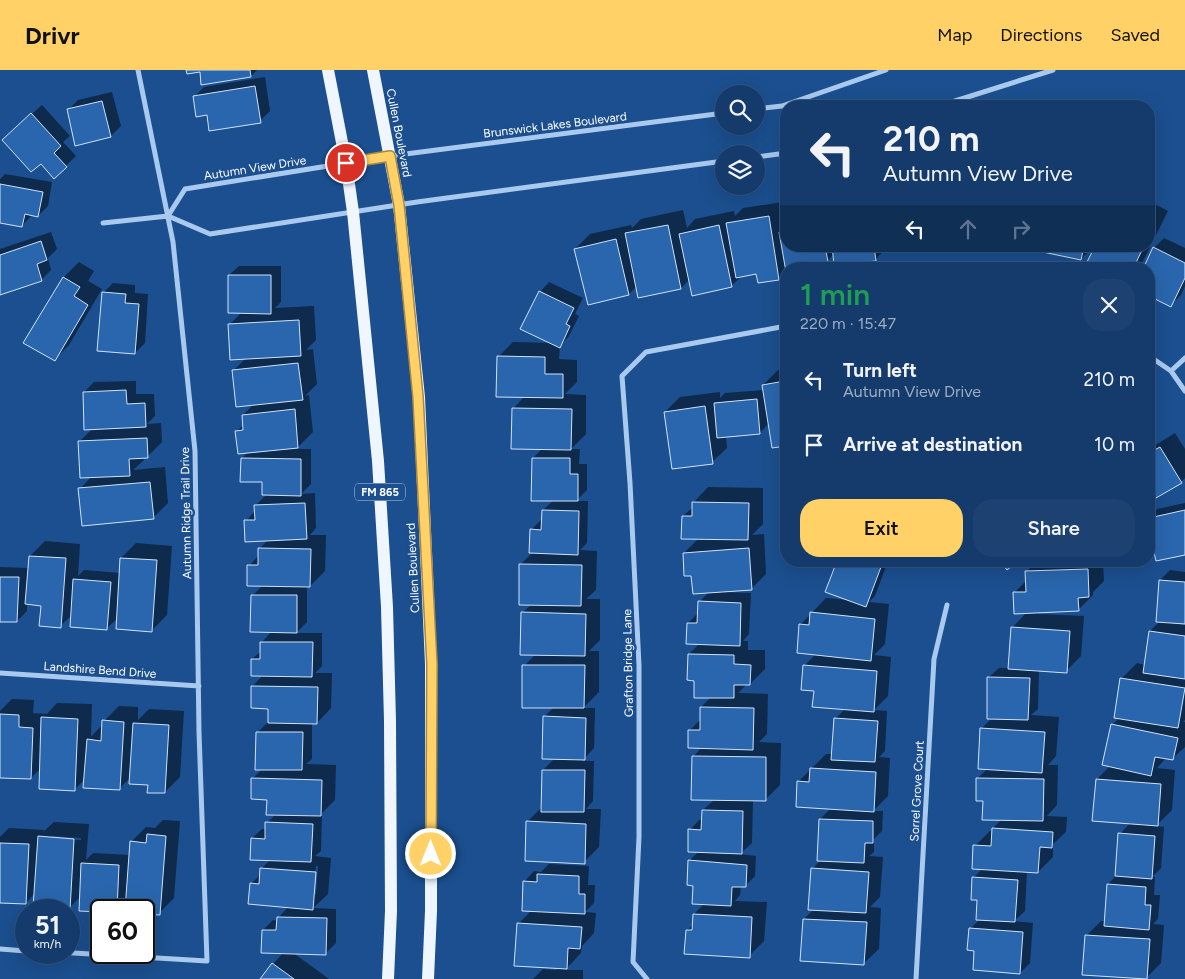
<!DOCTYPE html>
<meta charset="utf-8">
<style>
body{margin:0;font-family:Figtree,sans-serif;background:#1d4271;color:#f1f3f6;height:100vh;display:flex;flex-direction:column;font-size:19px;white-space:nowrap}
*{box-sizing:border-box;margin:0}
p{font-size:16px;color:#9dadc1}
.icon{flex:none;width:28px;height:28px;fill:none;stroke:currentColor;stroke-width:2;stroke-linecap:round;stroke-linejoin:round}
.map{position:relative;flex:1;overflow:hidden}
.details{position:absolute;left:780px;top:192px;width:375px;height:305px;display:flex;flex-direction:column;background:#143b6b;border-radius:20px;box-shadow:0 5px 20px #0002,0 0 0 1px #33557e}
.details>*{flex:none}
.banner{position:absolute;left:780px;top:30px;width:375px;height:152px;border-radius:20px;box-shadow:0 5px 20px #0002,0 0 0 1px #33557e;background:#143b6b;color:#f1f3f6;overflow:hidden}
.buttons{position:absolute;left:715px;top:15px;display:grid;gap:10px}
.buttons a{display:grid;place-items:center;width:50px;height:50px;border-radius:50%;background:#143b6b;box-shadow:0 5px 20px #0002,0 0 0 1px #33557e;font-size:25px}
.speed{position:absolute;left:15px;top:829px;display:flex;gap:10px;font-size:25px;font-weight:700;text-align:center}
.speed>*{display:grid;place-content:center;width:65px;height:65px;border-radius:50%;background:#143b6b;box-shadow:0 5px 20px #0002,0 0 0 1px #33557e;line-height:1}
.speed small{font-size:12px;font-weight:400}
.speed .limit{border:2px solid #111;border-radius:8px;background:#fff;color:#111}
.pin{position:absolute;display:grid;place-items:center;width:42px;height:42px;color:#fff;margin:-21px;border:2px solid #fff;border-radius:50%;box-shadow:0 1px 5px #0007}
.me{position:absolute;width:55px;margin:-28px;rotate:0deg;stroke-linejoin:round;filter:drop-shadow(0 0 4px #0008)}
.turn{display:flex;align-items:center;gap:18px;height:105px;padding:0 20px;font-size:22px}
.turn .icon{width:65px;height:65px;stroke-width:2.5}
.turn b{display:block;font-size:35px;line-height:42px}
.lanes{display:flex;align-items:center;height:48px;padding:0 20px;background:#0003;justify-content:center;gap:25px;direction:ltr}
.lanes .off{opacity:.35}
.round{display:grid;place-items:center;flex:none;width:52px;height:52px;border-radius:20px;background:#1d4271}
.headline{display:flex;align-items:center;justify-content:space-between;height:85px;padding:0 20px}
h1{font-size:30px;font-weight:600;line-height:38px;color:#1e9e55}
.action{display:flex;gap:10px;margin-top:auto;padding:10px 20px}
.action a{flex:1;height:58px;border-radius:20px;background:#ffd166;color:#111;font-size:20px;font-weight:600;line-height:58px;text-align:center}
.action a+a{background:#1d4271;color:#f1f3f6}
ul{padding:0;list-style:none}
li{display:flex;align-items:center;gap:15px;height:65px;padding:0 20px}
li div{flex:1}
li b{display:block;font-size:19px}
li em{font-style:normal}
header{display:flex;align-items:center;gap:30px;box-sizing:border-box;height:70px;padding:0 25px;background:#ffd166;color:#111}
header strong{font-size:24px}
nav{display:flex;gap:28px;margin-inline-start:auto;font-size:18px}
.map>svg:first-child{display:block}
.shadow{fill:#0007;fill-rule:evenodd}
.building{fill:#2a66ad;stroke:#cfe3fa}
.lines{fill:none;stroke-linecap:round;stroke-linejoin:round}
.minor{stroke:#a9c9ee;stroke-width:5}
.primary{stroke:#f0f6ff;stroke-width:12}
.route-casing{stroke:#a68842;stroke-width:12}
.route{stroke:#ffd166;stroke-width:9}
.labels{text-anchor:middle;stroke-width:5;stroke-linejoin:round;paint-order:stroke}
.shield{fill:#1b4f8f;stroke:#bbcadd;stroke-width:1}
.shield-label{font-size:11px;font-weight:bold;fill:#fff}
.street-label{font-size:12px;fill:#fff;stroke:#1b4f8f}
</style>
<header>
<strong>Drivr</strong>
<nav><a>Map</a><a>Directions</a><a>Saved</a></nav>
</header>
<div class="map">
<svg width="1185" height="909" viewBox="0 0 1185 909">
<rect width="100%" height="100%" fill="#1b4f8f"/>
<!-- shadow -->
<path class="shadow" d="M188,0h69l-6,6z
M265,7l5,34 -10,10 -52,-7 -14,-17 10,-10z
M112,22l9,34 -10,10 -35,8 -8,-34 10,-10z
M42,35l28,31 -7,6 13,14 -22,21 -40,-47z
M5,104l47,8 -4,24 -10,10 -6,-1 -10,11 -22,-4v-43z
M1149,131l19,10 -28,56 -2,2h-39l-3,-23h53z
M783,132l3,18v26h102l-13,14 -41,-6 -7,7 -6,1 -7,7h-28v2l-7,7 -22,-5 -15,3 -11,10 -41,-7 -9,9 -42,8 -2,-10 -8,8 -54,-45 15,-15 41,-9 1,3 9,-9 42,-9 4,18 8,-9 39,-8 1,5 8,-8z
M51,162l6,17 -9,9 3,12 -10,10 -41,14v-45z
M1164,168l21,10v38l-4,9 -10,10 -17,-17 -5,-2v-17l5,-21z
M1040,176h51v3l-10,10z
M79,192l15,9 -6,10 14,8 -33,56 -15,15 -29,-18 39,-65z
M239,196h42v36l-6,6 39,-2 2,34 -10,10 7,-1 4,35 -12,12 4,-1 4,37 -17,17h15v35l-10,10 14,-1 1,35 -6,7h16l-1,36 -15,15h-3v36l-11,11h26v33l-7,7h17l-1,35 -14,15h-5v36l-6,5 30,1 -1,35 -13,13 -1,38 -6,5 16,2 -3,36 -15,14 23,1v34l-10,10 -34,-1 37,27h-67l11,-15 11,-12 -21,-22 10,-10 5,1v-3l11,-12 -38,-22 10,-10 1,-6 8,-8 -18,-22 10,-9h4l1,-6 9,-9 -8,-16 -15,-20 10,-10 -6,-35 10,-10h3v-15l-18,-21 11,-12 -11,-16 10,-9v-8l10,-11 -20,-35 11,-11 -14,-19 10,-11v-6l9,-9 -22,-19 10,-11v-5l11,-11 -4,-13 -21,-23 7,-7 -12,-20 7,-7 -1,-9 11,-11 -21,-33 13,-13 -17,-33 13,-13 -13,-37zM316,796h2l-2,28h-3z
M549,212l34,16 -8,16 4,2 -10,20 -9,10 -1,13 18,1v22l-12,12 21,1v39l-15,15h9l-1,15h8v26l-11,11h12l-1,42 -7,7 17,1 -1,39 -10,9h14v41l-11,11h10v41l-16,16h12l-1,40 -12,13h12l-1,40 -7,8h15l-2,38 -15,15 -57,-40 15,-15 1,-37 10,-10h14v-2l-23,-41 10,-10 -30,-41 12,-12 -14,-41 10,-9 -11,-40 12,-12 -2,-22 10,-10h2v-10l11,-10 -21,-42 10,-10 -30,-39 12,-13 -27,-39 15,-15 39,1 -12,-51z
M113,213l22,2v8l13,1 -3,49 -10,10 -32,-60z
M786,299v76l-13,2 -4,-24 -9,10 -34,3 1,12 -15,14 -47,-50 15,-15 40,-5v6l5,-5 39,-3 -1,-5 15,-15z
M136,311v13h18l1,22 -8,8 14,-1 1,19 -15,15h-3v3l-11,10 32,-3 3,36 -15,15 -73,-29 12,-13 -12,-35 13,-13 -9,-36 10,-10z
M1149,332l6,6 -6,7z
M1175,363l10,16v29l-4,4 -32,19v-52z
M708,417l55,1v36l-11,11 12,-1 2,40 -15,15 -27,1v2l27,1 -2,41 -6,7h5v9h17v19l-15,15h-3l-9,9 30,1 -1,40 -8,8 22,1 -1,42 -15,15h-12l-1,43 -12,11 16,2 -1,20 -10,10h-4l-1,9 -5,6 32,1 -3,39 -15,15 -62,-25 6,-7 1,-10 11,-11 -10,-18 -6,-24 10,-10 -9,-21 9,-10h4v-10l11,-10 -21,-43 9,-10 -12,-17 11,-11v-12l10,-10 -16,-18 -6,-25 11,-11 -12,-20 10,-10 1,-11 10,-10 -17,-18 -8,-21 15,-15 -16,-22 11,-10v-4z
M1185,433v50l-28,7 -8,-34v-9l8,-8z
M45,471l35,3 -2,32 6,-6 36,3 1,-15 15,-15 36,3 -5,69 -15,15 -34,-12 -11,10 -35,-13 -12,11 -18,-21 -15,-2v8l-10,10 -17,-1v-53l29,1 1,-12z
M839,491h49l-13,35 -6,6 20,2 -4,40 -11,11 17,2 -3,39 -14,14 13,1 -2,40 -6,6 11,1 -2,38 -15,15h10l-1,20 -8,8v13l-5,4 14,1 -3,40 -10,10 11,1 -2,41 -15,14 -60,-44 10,-10 -2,-40 9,-9 -1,-41 11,-11 -33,-26 28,-28h7l2,-35 11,-11 -31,-18 -11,-24 12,-12 -15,-30 25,-26 22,2z
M1037,491h66l1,20 -11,11v3l-15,15 -39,2v2l45,2 -3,40 -15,15 -27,-1 -1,39 -7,6 28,2 -3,39 -8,9h10l-1,40 -10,11 20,1 -1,15 -13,12v13l-15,15 -11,-1 -2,40 -11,10 19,2 -3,40 -10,10 -44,-23 -6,-21 10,-10 -1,-20 -5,-22 9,-9 -8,-22 15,-15h3v-3l9,-9 -18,-19 -6,-22 10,-10 -6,-40 10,-10 -3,-41 10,-9h10l3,-40 15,-16 -13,-19 13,-13 -1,-8z
M1170,500l15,2v51l-6,-1v2l6,1v95l-2,2h2v25l-13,12 -6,-1 -9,10 18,2 -3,40 -16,16 8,1 -3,41 -9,9h3l-1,18h6l-2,24 -5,5 11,1 -3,38 -15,15 -60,-42 15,-15h4l3,-37 8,-8 4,-42 10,-11 -33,-44 13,-13 2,-41 8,-8 2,-39 15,-15 8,2 5,-34 10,-10v-41z
M12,629l22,1 -1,13 14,1 10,-11 35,1 -1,33 12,-13 1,-3 15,-15 19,1v13l11,-11 35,2 -4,66 -15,15 -16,-8 -18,-7 -12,12 -34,-10 -10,10 -34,-21 -10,10 -31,-1v-66z
M163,750l17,1 -6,77 -15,15 -15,-1v-2h-18l1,-10 -10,10h-36v-14l-12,12 -34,-15 -9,10 -26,-1v-65l9,-9 35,2 -1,2 11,-10 35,2 -3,36 7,-7 37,2 1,-13 15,-15 9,1zM51,766l30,2v2l-30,-2z
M549,794l40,2 -1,19h7l-1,18 -9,9 11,1 -2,20 -12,13 -1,7 -16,17h18v9h-50l10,-10 14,1v-3l-39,-43 14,-14 -7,-29 9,-10 7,1z"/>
<!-- building -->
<path class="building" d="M186,0h64l1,7 -50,8 -1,-13 -13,2z
M255,16l6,37 -52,8 -2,-16 -11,2 -3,-21z
M102,31l9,36 -36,9 -8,-37z
M31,43l30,33 -7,7 13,14 -13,12 -13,-15 -10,8 -29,-32z
M0,114l43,8 -5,25 -13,-3 -3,13 -22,-4z
M769,146l10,64 -21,3 -2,-9 -20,4 -10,-55z
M1149,153l5,3 -5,11z
M668,155l13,64 -43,9 -13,-65z
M719,155l13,62 -40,9 -13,-62z
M786,161v15h39l3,16 -17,3 1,4h-26v3l-7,-40z
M616,169l13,56 -41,10 -14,-56z
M41,171l6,19 -10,4 5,17 -42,14v-40z
M832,176h42l2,15 -42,4z
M905,176h21v5l-21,1z
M1008,176h23v6l-23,-2z
M1039,176h45l-3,14 -43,-9z
M1095,176h49l-11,23h-37l-10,-5z
M1153,177l32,16v15l-14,29 -22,-11 3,-7 -3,-2v-18h-6z
M228,205h43v39l-43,-1z
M63,207l17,10 -6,9 14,9 -33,56 -32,-18z
M539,221l35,17 -8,16 4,2 -10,22 -40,-19z
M102,222l24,2 -1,9 14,1 -4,50 -38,-3z
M299,250l2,36 -71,4 -2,-36z
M497,286l48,1v17h18v24l-67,-1z
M298,293l5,37 -67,7 -4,-37z
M785,311l1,8v57l-14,2 -10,-63z
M126,320l1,14 18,-1 1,24 -62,3 -1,-38z
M757,329l3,35 -43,4 -3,-35z
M705,336l8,58 -41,5 -8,-57z
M512,338l60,1 -1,41 -60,-1z
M295,339l3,39 -60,6 -3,-23 8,-1 -1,-15z
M147,368l1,20 -19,1 1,17 -50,2 -2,-37z
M1160,377l22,36 -33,19v-49z
M241,388l60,1v37l-39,-1v-13h-22z
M532,388h38v16h8v27h-47z
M150,412l4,37 -72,7 -4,-38z
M692,432l57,1 -1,37 -67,-1 1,-23h10z
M305,433l2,36 -62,3 -1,-22h11l-1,-15z
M542,440l37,1 -1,44 -49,-2 1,-24 11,1z
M1185,440v45l-29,6 -7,-30v-13z
M258,478l53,1 -1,38 -63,-1v-21h11z
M749,478l3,42 -59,4 -2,-18h-7l-1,-23z
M29,486l37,2 -5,70 -22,-2 2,-20 -16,-2z
M120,488l37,2 -5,72 -36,-3z
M837,491h28l16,6 -15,40 -41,-15z
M1000,491h18l-11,9z
M519,494l63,1 -1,41 -62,-1z
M1088,499l1,28 -11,1 1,13 -65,3 -1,-22h13l-1,-21z
M0,507h19l-2,45h-17z
M73,509l38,3 -4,48 -37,-3z
M1159,510l26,2v42l-29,-2z
M251,525h46v38l-47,-1z
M698,531l43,2 -1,43 -54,-2 1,-21h10z
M521,542l65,2 -1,42 -65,-1z
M810,542l65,7 -4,42 -74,-8 2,-29 10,1z
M1011,557l59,4 -3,42 -59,-4z
M1149,561l36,5v43l-42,-6z
M260,572h53l-1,35 -61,-1v-17h9z
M688,584l46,1v9l17,1 -1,20h-16v13h-40v-17l-7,-1z
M522,595h63l-1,43h-62z
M803,595l74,6 -3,41 -62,-5 2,-16 -13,-1z
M987,607l43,1 -2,42 -41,-1z
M1120,608l65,10 -7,40 -64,-10z
M251,616l67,1 -1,37 -49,-1v-14l-17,-1z
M700,637l54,1 -1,42 -65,-2v-18h12z
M0,644l19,1v12l14,1 -2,51 -31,-1z
M543,646l43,2 -1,42 -43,-1z
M41,647l37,2 -3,72 -36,-2z
M834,648l44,3 -3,41 -44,-2z
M102,650l22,2 -4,68 -37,-2 4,-49 14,2z
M133,653l36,2 -4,68h-18l1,-8 -19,-1z
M1111,654l67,14 -5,22 -18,-3 -4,19 -49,-11z
M980,658l65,4 -3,41 -64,-4z
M256,662h47l-1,38h-47z
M692,686l74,1v44l-75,-1z
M810,698l66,4 -2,40 -78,-5 1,-26 12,1z
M542,700h43l-1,42h-43z
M251,708l71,2 -1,36 -55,-1 1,-15 -16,-1z
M976,708l68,1 -1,42 -61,-1 1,-19h-7z
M1096,709l65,5 -3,42 -66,-5z
M702,740l41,1 -1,43 -54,-2v-23l13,1z
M819,749l54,2v22h-8l-1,20 -47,-2z
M526,751l60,3 -1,40 -60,-3z
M265,752l48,2 -2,38 -61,-2 1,-22 14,1z
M992,758l61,4 -1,16 -12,-1 -2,26 -66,-4 1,-24 18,1z
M1118,763l37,3 -3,43 -37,-3z
M147,764l19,2 -6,79 -16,-1v-4h-19l5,-69 16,2z
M38,766l36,3 -4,71 -37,-3z
M0,773l29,1 -3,60 -26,-1z
M688,790l59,5 -1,22h-14l-1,19 -39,-2 1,-18 -6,-1z
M81,793l38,2 -2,45h-16v2l-22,-1z
M260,798l56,4 -3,38 -65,-6 2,-21 9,1z
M811,798l58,4 -3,41 -58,-3z
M537,804l42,2v18h6v20l-63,-3 1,-30 14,1z
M972,807l46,3 -3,42 -39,-2 1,-20h-6z
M1107,814l39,3 -1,18h6l-2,25 -45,-4z
M693,844l59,3 -2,41 -66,-4 2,-24h6z
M277,847l50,1 -1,37 -65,-2 1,-23h14z
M803,849l64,3 -3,43 -64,-4z
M517,853l65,4 -2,22 -12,-1 -1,21 -53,-3z
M969,858l54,4 -3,42 -47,-4 1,-19 -7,-1z
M1085,865l65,4 -3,40 -65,-4z
M272,893l22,16h-34z"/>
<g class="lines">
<!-- minor -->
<path class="minor" d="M939,36l114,-36
M756,39l26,-3 104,-36
M756,87l30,-4
M168,146l17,-27 205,-33 334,-43
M103,153l65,-7 42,18 207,-32 307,-41
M1149,286l22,15 14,20
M1171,301l14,-13
M0,603l199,13
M0,879l26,2
M57,882l150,9 -8,-229 -4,-281 -22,-209 -35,-172
M647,909l-14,-17 6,-125v-172l-9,-182 -8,-107 24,-24 140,-26
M916,909l18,-320 13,-54"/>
<!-- primary -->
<path class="primary" d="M328,0l18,93 7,49 25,249 9,146 3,114 1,190 -3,68
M373,0l26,135 20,192 12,267v247l-3,68"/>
</g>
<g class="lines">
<defs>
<path id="route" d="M346,93l44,-7 9,49 19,192 14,267 -1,190"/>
</defs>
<!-- route casing -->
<use href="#route" class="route-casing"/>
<!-- route -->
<use href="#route" class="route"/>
</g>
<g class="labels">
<!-- shield labels -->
<rect class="shield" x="355" y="413.5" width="50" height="17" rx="4"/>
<g class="shield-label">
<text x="380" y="426">FM 865</text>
</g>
<!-- street labels -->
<g class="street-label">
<text transform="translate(555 55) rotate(-7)" y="4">Brunswick Lakes Boulevard</text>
<text transform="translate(399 63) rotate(79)" y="4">Cullen Boulevard</text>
<text transform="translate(255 98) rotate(-9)" y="4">Autumn View Drive</text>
<text transform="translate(186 443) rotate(-91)" y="4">Autumn Ridge Trail Drive</text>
<text transform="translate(413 498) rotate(-93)" y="4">Cullen Boulevard</text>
<text transform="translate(628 593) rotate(-91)" y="4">Grafton Bridge Lane</text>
<text transform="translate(100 600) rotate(4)" y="4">Landshire Bend Drive</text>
<text transform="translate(917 721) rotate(-87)" y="4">Sorrel Grove Court</text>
</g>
</g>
</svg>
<div class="buttons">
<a><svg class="icon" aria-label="search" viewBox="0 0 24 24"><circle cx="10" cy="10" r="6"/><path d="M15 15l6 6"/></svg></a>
<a><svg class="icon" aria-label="layers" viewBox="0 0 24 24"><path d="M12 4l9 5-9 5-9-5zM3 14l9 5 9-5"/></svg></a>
</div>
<div class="speed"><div>51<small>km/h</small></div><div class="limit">60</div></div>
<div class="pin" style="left:346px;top:93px;background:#d93025"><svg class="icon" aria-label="arrive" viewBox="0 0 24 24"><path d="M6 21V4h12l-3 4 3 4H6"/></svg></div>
<svg class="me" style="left:431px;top:784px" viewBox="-20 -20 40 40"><circle r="17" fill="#ffd166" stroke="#fff" stroke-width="3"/><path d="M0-11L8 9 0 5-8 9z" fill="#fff"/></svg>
<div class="banner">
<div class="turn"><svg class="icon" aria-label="left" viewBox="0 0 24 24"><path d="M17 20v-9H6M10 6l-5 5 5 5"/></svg><div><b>210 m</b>Autumn View Drive</div></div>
<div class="lanes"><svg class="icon" aria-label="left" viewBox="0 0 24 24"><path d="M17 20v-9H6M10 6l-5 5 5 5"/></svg><svg class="icon off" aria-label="ahead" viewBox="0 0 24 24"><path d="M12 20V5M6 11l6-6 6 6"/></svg><svg class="icon off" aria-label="right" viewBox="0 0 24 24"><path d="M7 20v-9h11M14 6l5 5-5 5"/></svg></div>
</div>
<section class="details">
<div class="headline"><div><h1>1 min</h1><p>220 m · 15:47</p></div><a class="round"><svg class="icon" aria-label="close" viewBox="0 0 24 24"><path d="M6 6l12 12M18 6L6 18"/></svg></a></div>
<ul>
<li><svg class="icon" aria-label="left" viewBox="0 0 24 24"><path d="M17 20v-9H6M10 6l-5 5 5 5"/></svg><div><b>Turn left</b><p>Autumn View Drive</p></div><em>210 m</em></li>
<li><svg class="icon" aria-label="arrive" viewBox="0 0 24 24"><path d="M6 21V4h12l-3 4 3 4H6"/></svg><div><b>Arrive at destination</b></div><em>10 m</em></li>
</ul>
<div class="action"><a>Exit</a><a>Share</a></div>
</section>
</div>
